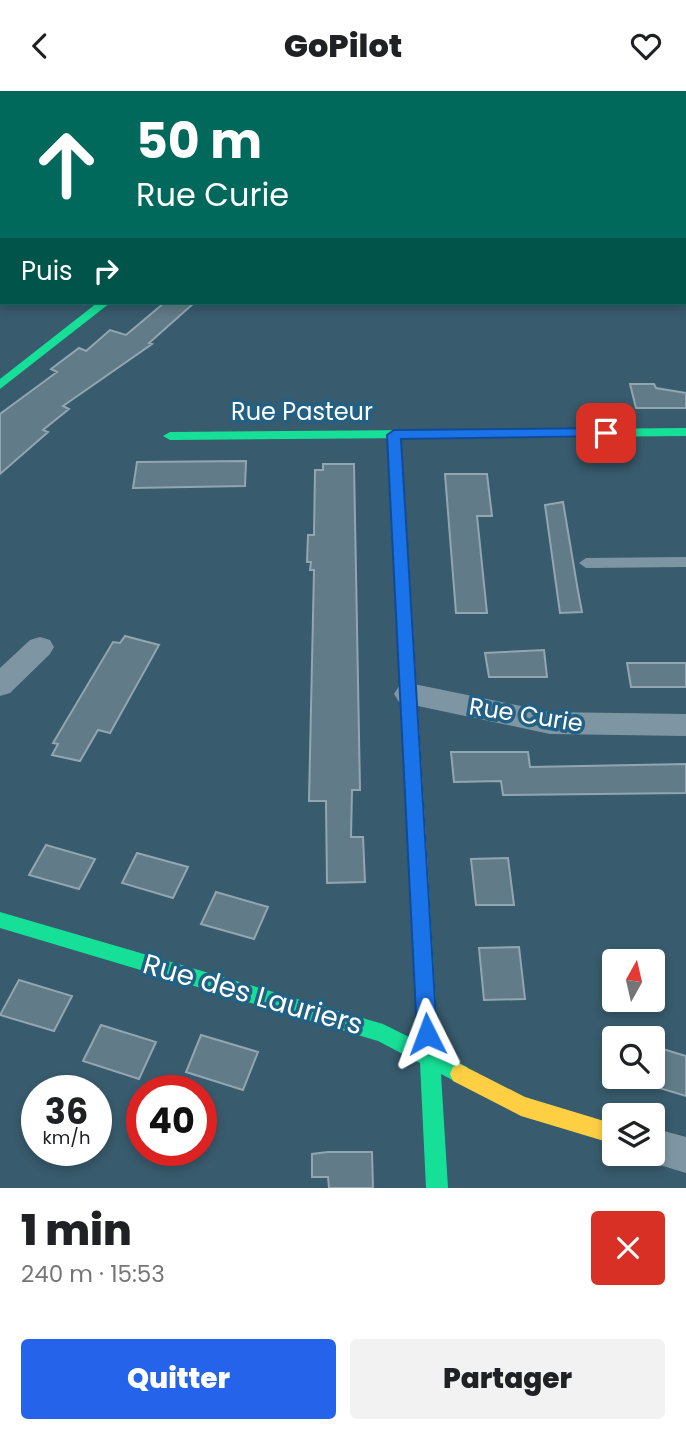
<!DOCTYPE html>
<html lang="fr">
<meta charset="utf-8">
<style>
body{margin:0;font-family:Poppins,sans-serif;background:#f2f2f2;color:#202124;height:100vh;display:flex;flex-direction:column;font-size:26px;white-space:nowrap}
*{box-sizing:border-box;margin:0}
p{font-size:23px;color:#757577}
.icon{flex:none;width:38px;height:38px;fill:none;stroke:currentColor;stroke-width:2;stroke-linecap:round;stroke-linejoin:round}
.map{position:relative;height:1097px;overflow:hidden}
.drawer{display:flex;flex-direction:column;background:#fff;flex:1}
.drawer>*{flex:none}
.guide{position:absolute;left:0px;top:0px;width:686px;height:214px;box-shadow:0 4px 10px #0003;background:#00695c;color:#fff;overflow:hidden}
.needle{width:46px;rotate:8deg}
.controls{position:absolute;left:602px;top:858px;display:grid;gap:14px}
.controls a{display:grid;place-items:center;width:63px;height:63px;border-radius:7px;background:#fff;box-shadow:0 4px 10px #0003;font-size:35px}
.speed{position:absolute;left:21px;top:984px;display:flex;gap:14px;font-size:35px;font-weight:700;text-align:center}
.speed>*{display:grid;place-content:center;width:91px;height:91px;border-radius:50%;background:#fff;box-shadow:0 4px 10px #0003;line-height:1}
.speed small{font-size:18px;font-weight:400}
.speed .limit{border:10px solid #d22;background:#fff;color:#111}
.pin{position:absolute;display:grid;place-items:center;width:60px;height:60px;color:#fff;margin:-30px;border-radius:14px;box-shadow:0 4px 10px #0006}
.me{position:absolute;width:77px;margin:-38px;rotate:357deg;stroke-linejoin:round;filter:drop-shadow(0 0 5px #0008)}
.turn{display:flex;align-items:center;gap:24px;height:147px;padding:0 21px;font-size:32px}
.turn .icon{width:91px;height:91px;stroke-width:2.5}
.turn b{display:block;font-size:49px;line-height:60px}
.then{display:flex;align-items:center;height:66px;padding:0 21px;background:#0003;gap:14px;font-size:26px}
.round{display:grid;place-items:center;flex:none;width:74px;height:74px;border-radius:7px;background:#f2f2f2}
.headline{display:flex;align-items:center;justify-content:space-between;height:119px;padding:0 21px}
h1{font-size:42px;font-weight:800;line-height:52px}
.button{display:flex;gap:14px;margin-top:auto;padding:14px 21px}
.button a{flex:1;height:80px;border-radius:7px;background:#2563eb;color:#fff;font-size:28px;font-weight:800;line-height:80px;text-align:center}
.button a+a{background:#f2f2f2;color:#202124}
header{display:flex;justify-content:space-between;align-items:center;height:91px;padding:0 21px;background:#fff;font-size:32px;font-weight:800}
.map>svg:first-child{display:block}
.green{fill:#377899}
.building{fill:#617b88;stroke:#92a6b1;stroke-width:2}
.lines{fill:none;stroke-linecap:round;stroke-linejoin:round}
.lane{fill:#7e96a3;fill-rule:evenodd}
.street{fill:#7e96a3;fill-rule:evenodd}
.fast{fill:#16e098;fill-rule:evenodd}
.slow{fill:#ffcf43;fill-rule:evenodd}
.jam{fill:#f24e42;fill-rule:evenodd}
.route{fill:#1a73e8;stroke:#114b97;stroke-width:2}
.labels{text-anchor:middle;stroke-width:7;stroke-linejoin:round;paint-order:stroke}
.street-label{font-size:24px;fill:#fff;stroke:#226183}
.near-street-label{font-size:28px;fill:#fff;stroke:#226183}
</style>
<header><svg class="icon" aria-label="back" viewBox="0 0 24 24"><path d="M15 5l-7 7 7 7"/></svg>GoPilot<svg class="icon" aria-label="heart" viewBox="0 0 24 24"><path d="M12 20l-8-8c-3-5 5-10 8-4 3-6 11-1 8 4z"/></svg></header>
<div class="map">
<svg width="686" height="1097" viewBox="0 0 686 1097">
<rect width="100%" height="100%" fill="#385b6d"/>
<!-- green -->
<path class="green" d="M0,0h306l-304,2v54z"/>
<!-- building -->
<path class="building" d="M164,212h30l-45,40 3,1 -89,62 6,3 -26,21 5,2 -48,42v-60l57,-42 -6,-3 28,-21 7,3 24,-21 16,5z
M630,293h24l2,4 30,5v15h-50z
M246,370l-1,25 -112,2 4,-26z
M323,373h31l6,326h-8l-1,47h12l2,45 -38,1 -1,-82h-17l5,-231h-4l1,-8h-4l1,-27h6l1,-65h8z
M445,383h42l5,42h-15l10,97h-31z
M563,411l15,89 4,21 -22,1 -15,-108z
M125,545l34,9 -49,88 -12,-3 -18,31 -28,-6 6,-11 -5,-1 60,-101 7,1z
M544,559l3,27h-58l-4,-24z
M627,572h59v24h-55z
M451,661h77l2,15 156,-3v29l-183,2 -2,-14 -47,1z
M46,754l49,14 -16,30 -50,-14z
M137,762l51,14 -15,31 -51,-15z
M508,767l6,47h-38l-5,-46z
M216,801l52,15 -14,32 -53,-15z
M519,856l6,52 -41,1 -5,-52z
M19,889l53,16 -18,35 -54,-16z
M101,934l55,17 -17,37 -56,-18z
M201,944l57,17 -15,38 -57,-18z
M653,955l33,10v40l-33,-10z
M328,1061h44l1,36h-44l-1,-11h-16v-23z"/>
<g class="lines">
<!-- lane -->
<path class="lane" d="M0,77l2,1v6l-2,-1z
M0,128h2v7h-2z
M686,466v10l-100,1 -7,-5 7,-5z"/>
<!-- street -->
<path class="street" d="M520,0h18l1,2h-18z
M684,25h2v12h-2z
M684,111h2v12h-2z
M0,158h2v12h-2z
M684,180h2v12h-2z
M40,546l10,3 4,7 -4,7 -40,39 -10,3v-28l30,-28z
M409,592l141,29 136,2v22l-136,-2 -151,-32 -5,-8 5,-8z
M653,1037l33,9v36l-46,-14 -3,-6h16z"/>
<!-- fast -->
<path class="fast" d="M97,212h13l-110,86v-10z
M686,337v8l-516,4 -7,-4 7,-4z
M420,790l6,2 3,6 10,164 28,14 3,7 -3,7 -7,3 -19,-10 7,114h-22l-6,-125 -42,-22 -378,-113v-16l383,112 36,18 -8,-153 3,-6z"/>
<!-- slow -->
<path class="slow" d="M394,339l7,4 28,455 -3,6 -6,2 -6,-2 -3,-6 -24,-455z
M460,973l65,33 89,27v20l-93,-28 -68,-35 -3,-7 3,-7z"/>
<!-- jam -->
<path class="jam" d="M343,0h12l-13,2z"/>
</g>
<!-- route -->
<path class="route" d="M606,337l7,5 -2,3 -210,3 36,595 -3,7 -7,3 -7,-3 -3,-7 -30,-599 7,-5z"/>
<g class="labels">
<!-- street labels -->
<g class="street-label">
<text x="302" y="329">Rue Pasteur</text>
<text transform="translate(526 624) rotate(9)" y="8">Rue Curie</text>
</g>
<!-- near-street labels -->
<g class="near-street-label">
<text transform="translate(253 903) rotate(16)" y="10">Rue des Lauriers</text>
</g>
</g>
</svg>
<div class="controls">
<a><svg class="needle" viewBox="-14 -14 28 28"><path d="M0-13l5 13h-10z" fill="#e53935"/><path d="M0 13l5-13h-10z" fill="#757577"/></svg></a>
<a><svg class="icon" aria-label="search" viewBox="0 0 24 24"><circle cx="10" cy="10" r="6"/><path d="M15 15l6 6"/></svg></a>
<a><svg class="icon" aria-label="layers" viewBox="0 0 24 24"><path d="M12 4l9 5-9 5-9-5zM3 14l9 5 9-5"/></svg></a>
</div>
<div class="speed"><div>36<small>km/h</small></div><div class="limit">40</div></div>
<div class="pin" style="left:606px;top:342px;background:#d93025"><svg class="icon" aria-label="arrive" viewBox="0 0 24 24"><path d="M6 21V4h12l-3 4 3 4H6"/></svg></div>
<svg class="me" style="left:427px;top:943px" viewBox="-20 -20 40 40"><path d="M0-17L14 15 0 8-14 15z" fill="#1a73e8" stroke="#fff" stroke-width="4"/></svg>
<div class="guide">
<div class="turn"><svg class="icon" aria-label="ahead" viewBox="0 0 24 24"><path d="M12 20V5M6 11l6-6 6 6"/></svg><div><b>50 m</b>Rue Curie</div></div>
<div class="then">Puis<svg class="icon" aria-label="right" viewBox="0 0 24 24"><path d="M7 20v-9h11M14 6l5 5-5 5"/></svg></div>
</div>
</div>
<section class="drawer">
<div class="headline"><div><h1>1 min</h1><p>240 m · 15:53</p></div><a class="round" style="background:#d93025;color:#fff"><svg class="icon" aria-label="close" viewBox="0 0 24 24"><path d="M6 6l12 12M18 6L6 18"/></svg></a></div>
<div class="button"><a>Quitter</a><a>Partager</a></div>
</section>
